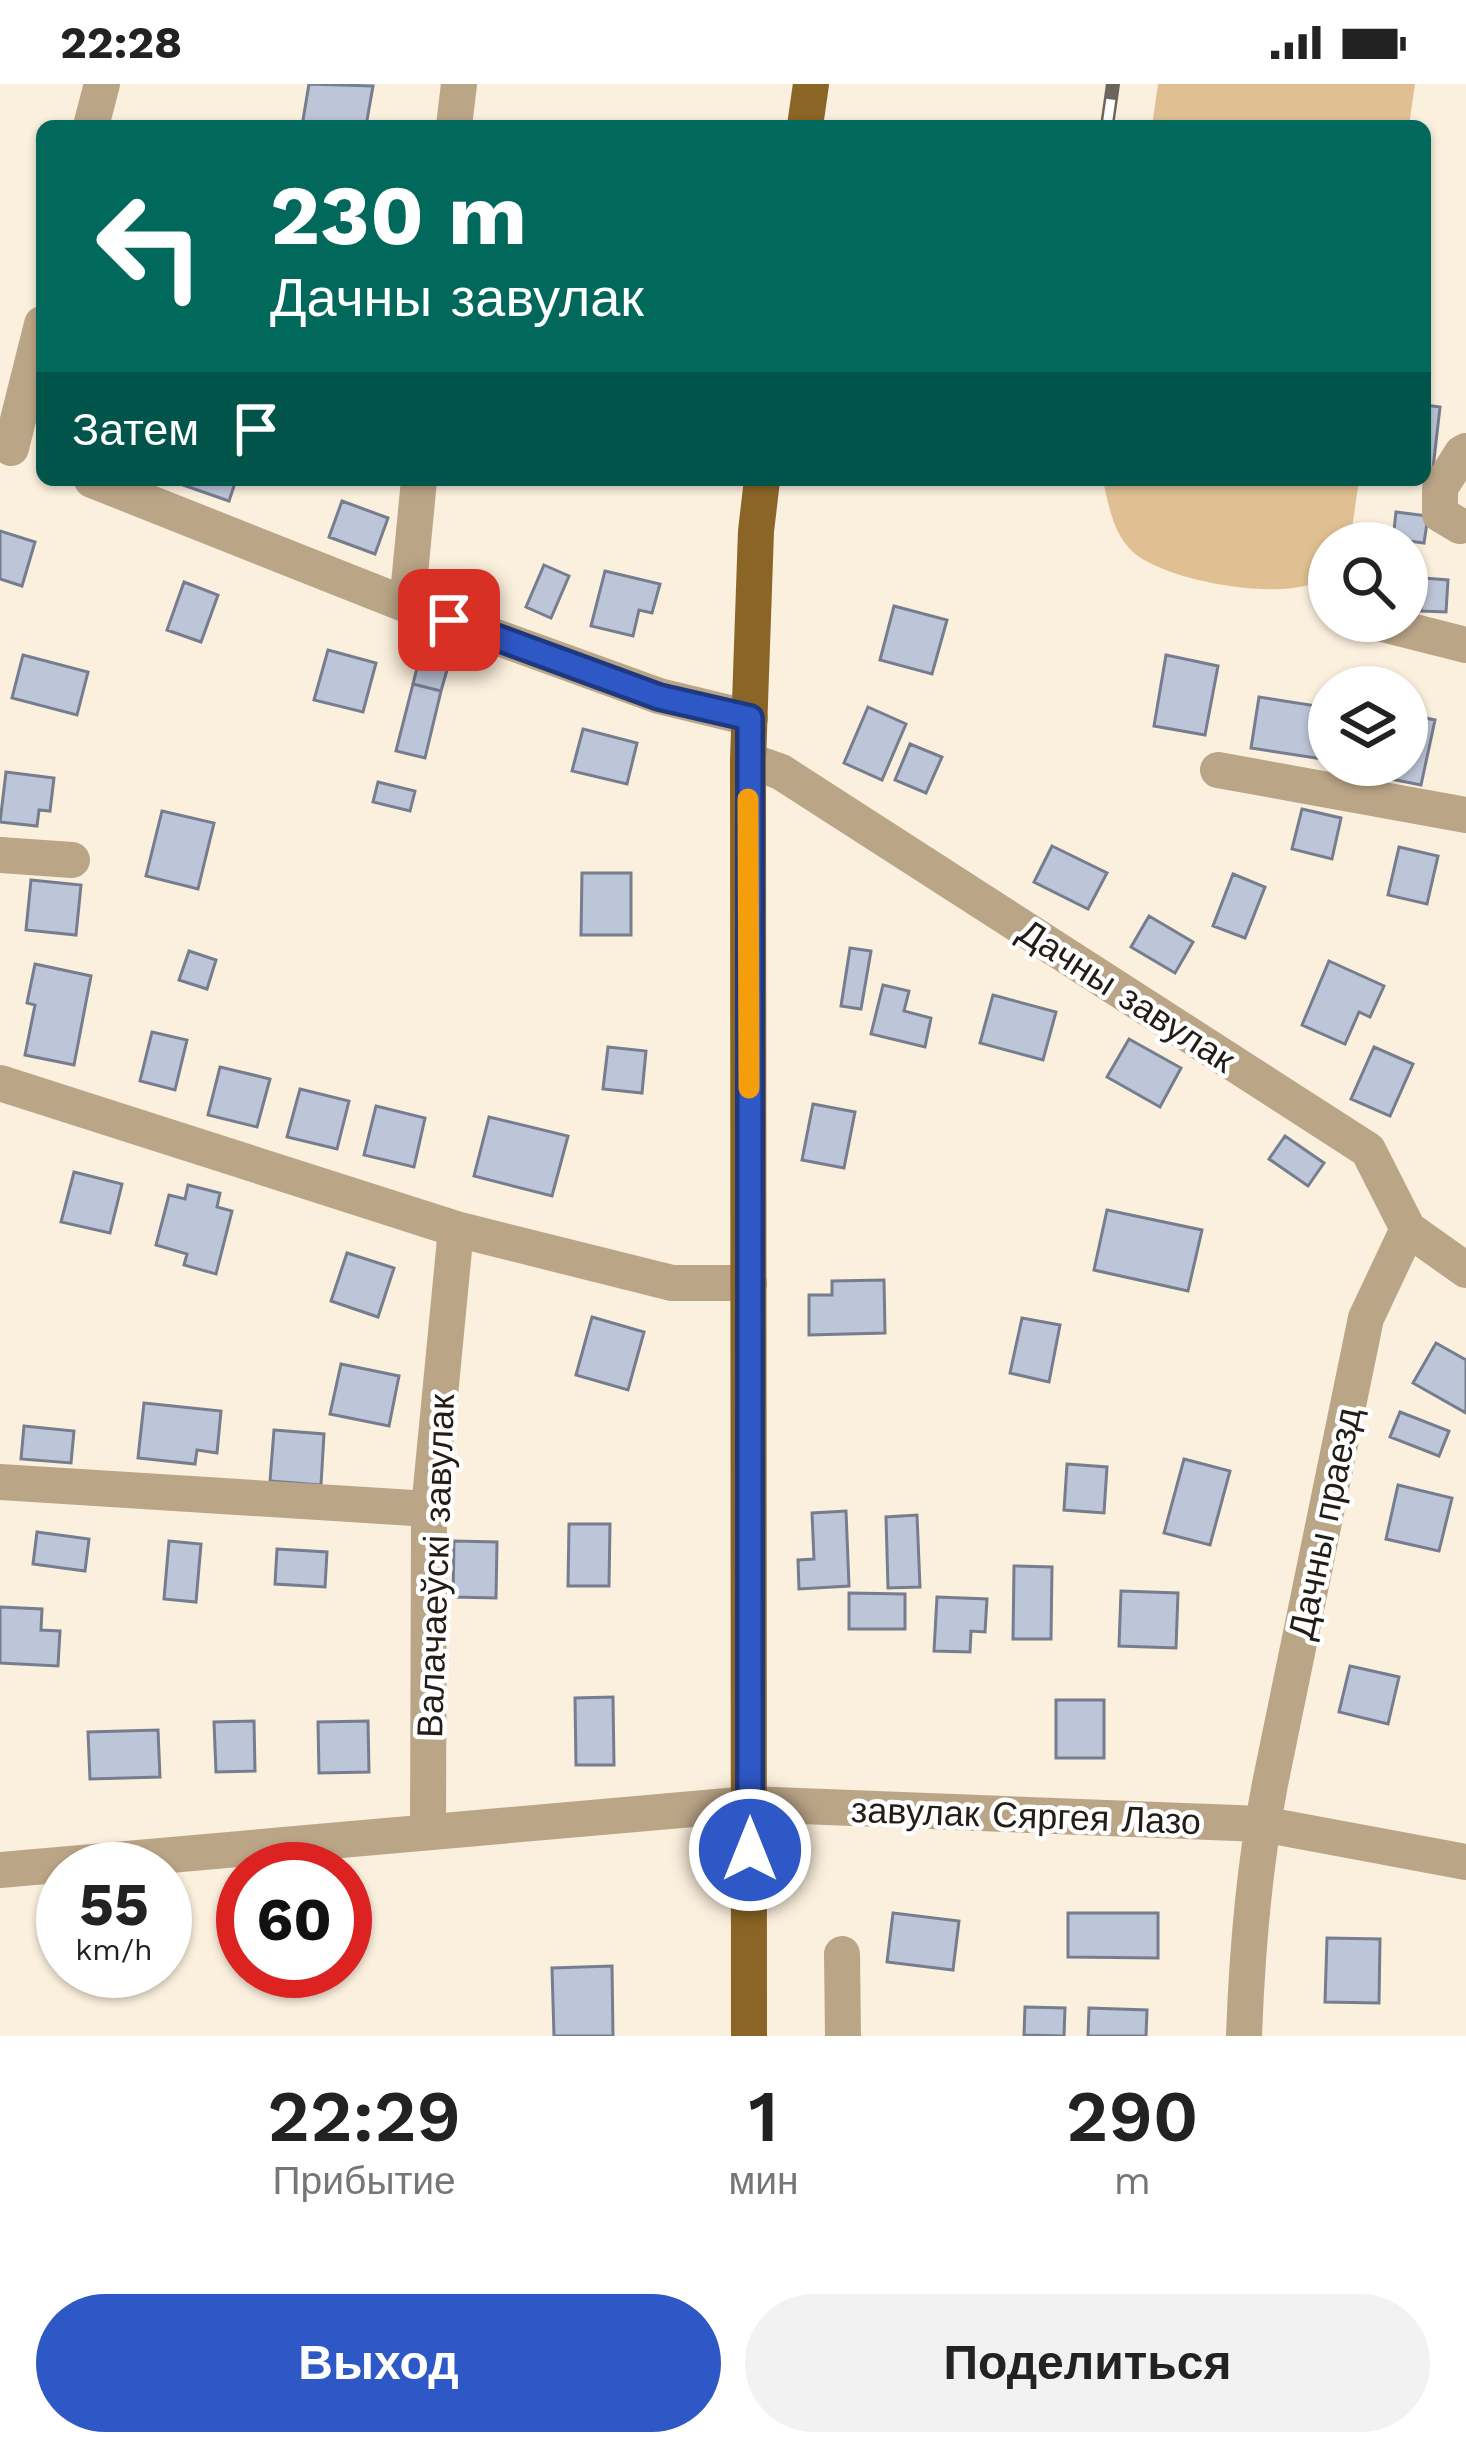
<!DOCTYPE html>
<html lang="ru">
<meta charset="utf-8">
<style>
body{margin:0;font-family:"Work Sans",sans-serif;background:#f2f2f2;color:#222;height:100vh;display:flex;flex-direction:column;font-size:45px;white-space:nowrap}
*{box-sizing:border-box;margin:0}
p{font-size:39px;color:#767676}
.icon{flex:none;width:66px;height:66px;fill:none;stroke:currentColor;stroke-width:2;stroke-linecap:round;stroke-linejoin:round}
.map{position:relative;height:1952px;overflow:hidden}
.panel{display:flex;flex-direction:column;background:#fff;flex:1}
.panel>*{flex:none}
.hud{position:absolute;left:36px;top:36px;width:1395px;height:366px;border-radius:18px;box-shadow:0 3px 9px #0004;background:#00695c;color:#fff;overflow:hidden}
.fabs{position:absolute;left:1308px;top:438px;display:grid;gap:24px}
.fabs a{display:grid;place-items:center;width:120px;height:120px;border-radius:50%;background:#fff;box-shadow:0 3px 9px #0004;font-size:60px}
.speed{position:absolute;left:36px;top:1758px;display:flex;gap:24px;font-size:60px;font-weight:700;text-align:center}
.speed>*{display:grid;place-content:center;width:156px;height:156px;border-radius:50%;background:#fff;box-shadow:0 3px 9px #0004;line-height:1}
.speed small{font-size:30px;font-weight:400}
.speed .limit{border:18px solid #d22;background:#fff;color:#111}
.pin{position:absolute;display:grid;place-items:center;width:102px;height:102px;color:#fff;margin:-51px;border-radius:24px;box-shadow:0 6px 18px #0006}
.me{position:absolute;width:132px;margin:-66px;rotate:0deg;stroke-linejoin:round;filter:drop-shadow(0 0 9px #0008)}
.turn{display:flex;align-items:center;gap:42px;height:252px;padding:0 36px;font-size:54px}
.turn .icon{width:156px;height:156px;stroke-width:2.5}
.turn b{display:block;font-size:84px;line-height:102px}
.then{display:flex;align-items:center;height:114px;padding:0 36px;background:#0003;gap:24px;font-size:45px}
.eta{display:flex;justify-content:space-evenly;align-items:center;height:204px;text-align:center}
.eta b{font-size:72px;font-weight:600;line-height:84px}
.button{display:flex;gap:24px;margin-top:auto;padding:24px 36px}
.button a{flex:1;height:138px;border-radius:72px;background:#2f58c7;color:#fff;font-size:48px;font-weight:600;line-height:138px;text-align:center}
.button a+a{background:#f2f2f2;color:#222}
.status{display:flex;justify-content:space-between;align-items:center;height:84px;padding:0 60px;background:#fff;direction:ltr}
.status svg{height:33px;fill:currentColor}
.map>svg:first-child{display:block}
.garden{fill:#e0c092}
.building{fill:#bdc6d8;stroke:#757d8e;stroke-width:3}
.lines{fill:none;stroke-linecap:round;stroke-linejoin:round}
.minor{stroke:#bba587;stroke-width:36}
.major{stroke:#8b6526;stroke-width:36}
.rail-casing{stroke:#6c655b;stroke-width:14}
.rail{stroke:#fff;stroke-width:9;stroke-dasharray:27;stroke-linecap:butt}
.route-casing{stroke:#1f3981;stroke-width:30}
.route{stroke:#2f58c7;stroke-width:21}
.slow{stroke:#f59e0b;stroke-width:21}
.labels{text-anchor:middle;stroke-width:9;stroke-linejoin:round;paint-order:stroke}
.street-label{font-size:36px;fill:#221d17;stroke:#fff}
</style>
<div class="status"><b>22:28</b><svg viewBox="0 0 49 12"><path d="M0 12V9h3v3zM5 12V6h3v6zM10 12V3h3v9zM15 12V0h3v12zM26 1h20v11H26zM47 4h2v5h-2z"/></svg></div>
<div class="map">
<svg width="1466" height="1952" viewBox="0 0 1466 1952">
<rect width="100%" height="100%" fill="#fbefdd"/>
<!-- garden -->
<path class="garden" d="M1158,0h257l-6,42h-257z
M1103,396h256l-9,62 -21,1v24c-1,1 -11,13 -12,14 -36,21 -159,-1 -187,-32 -17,-17 -22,-46 -27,-69z"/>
<!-- building -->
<path class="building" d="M309,0l64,2 -7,40h-64z
M1425,321l15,2 -8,70 -7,-1z
M184,396h52l-7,21 -46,-16z
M342,417l46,17 -13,36 -46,-17z
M1396,428l32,4 -4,27 -31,-4z
M0,447l35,11 -13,44 -22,-7z
M544,481l25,11 -18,42 -25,-11z
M605,487l55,13 -8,29 -13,-3 -6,26 -42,-10z
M1423,494l25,2 -2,32 -25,-1z
M184,498l34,13 -17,47 -34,-12z
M894,522l53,14 -15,54 -52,-14z
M328,566l48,13 -13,49 -49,-12z
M23,571l65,17 -11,43 -65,-17z
M1166,571l52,11 -13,69 -51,-9z
M420,572l29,7 -8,28 -28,-7z
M413,600l28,7 -16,67 -29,-7z
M1259,613l70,11v52l-78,-12z
M868,623l38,17 -24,56 -38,-17z
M1407,630l28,6 -14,65 -55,-11 2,-9h39z
M583,645l54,14 -10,41 -55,-13z
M910,660l32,13 -16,36 -31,-13z
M6,688l48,6 -4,33 -11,-1 -2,16 -37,-4z
M378,698l37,9 -5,20 -37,-9z
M1302,725l39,9 -9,41 -40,-10z
M162,727l52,12 -16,66 -52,-13z
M1052,762l55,27 -19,36 -54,-27z
M1399,763l39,9 -11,48 -39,-9z
M582,789h49v62h-50z
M1233,790l32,13 -20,51 -32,-12z
M31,796l50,5 -5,50 -50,-5z
M1149,832l44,26 -18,31 -44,-26z
M850,864l21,3 -10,58 -20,-3z
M189,867l27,9 -9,29 -28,-9z
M1329,877l55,25 -14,31 -11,-5 -14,32 -43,-19z
M35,880l56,12 -17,89 -49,-10 10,-50 -8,-2z
M883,901l26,6 -5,20 27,7 -6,29 -54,-13z
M993,911l63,17 -13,48 -63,-17z
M152,948l35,8 -12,50 -35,-9z
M1129,955l52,29 -21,39 -53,-30z
M608,963l38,4 -4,42 -39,-4z
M1374,963l39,17 -23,52 -39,-17z
M220,983l50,12 -13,48 -49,-12z
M300,1005l49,12 -12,48 -50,-12z
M813,1020l42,8 -11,56 -42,-8z
M376,1022l49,12 -11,49 -50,-12z
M489,1033l79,19 -16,60 -78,-20z
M1285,1052l39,27 -16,23 -39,-27z
M74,1088l48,12 -12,49 -49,-11z
M188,1101l32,8 -3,14 15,4 -16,63 -32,-9 3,-11 -31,-9 13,-50 16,4z
M1107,1126l95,20 -14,61 -94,-21z
M347,1169l47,15 -16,49 -47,-16z
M884,1196l1,53 -76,2v-40h23v-14z
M592,1233l52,15 -16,58 -52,-15z
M1022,1234l38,7 -11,57 -39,-9z
M1436,1259l30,17v53l-53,-30z
M341,1280l58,12 -10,50 -59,-12z
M144,1319l77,8 -4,42 -20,-3 -2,14 -57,-6z
M1400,1328l49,19 -10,25 -49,-19z
M24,1342l50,5 -3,32 -50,-4z
M274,1346l50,4 -3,51 -51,-4z
M1184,1375l46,12 -20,74 -46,-12z
M1067,1380l40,3 -3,46 -40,-3z
M1398,1401l54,13 -13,53 -53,-12z
M846,1427l3,75 -50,3 -1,-29 16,-1 -2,-46z
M917,1431l3,72 -32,1 -2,-71z
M569,1440h41l-1,62h-41z
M37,1448l52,7 -4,32 -52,-7z
M169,1457l32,3 -5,58 -32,-3z
M454,1457l43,1 -1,56 -43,-1z
M277,1465l50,3 -2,35 -50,-3z
M1014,1482l38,1 -1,72h-38z
M1121,1507l57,2 -2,55 -57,-2z
M849,1509l56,1v35h-56z
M937,1513l50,2 -2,33 -14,-1 -1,21 -36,-1z
M0,1523l42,2 -1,21 19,1 -2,35 -58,-3z
M1350,1582l49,11 -11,47 -49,-12z
M613,1613l1,68h-38l-1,-67z
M1056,1616h48v58h-48z
M254,1637l1,50 -39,1 -2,-50z
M368,1637l1,51 -50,1 -1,-51z
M158,1646l2,47 -70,2 -2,-47z
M893,1829l66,8 -6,49 -66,-8z
M1068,1829h90v45l-90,-1z
M1327,1854l53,1 -1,64 -54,-1z
M612,1882l1,70h-59l-2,-68z
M1025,1923l40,1 -1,28 -40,-1z
M1089,1924l58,2 -1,26h-58z"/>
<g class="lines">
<!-- minor -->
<path class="minor" d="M91,42l11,-42
M454,42l5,-42
M11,364l31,-124
M92,396l315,125 252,91 91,22
M1460,442l-20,-12v-26l22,-35 4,-2
M407,521l12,-125
M1379,539l87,22
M748,676l33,12 587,378 40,79 58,41
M1218,686l248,45
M0,771l72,5
M0,999l456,146 216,54h77
M0,1398l429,27
M428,1748l1,-323 27,-280
M0,1786l750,-66 512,20 204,38
M842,1870l1,82
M1244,1952c3,-85 10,-169 26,-252l96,-466 42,-89"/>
<!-- major -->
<path class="major" d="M805,42l6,-42
M749,1952l-1,-1276 8,-229 6,-51"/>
<defs>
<path id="rail" d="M1107,42l6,-42"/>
</defs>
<!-- rail casing -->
<use href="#rail" class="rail-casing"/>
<!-- rail -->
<use href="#rail" class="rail"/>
</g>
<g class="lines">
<defs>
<path id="route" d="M449,536l210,77 91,21v1132"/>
</defs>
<!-- route casing -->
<use href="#route" class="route-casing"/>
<!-- route -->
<use href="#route" class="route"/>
<!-- slow -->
<path class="slow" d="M748,715l1,289"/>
</g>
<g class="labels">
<!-- street labels -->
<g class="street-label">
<text transform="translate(1127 911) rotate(33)" y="13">Дачны завулак</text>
<text transform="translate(1324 1439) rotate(-78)" y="13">Дачны праезд</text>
<text transform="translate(435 1482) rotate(-88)" y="13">Валачаеўскі завулак</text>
<text transform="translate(1026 1731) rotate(2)" y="13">завулак Сяргея Лазо</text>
</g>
</g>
</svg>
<div class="fabs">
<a><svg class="icon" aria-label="search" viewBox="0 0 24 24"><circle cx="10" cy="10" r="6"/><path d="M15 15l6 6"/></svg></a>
<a><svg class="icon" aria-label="layers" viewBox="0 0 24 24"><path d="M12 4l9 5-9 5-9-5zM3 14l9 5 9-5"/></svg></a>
</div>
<div class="speed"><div>55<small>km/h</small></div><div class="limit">60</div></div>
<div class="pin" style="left:449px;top:536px;background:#d93025"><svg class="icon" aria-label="arrive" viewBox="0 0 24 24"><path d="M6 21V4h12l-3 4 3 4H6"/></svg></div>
<svg class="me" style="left:750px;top:1766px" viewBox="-20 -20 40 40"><circle r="17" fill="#2f58c7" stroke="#fff" stroke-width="3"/><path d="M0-11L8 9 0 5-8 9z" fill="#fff"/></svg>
<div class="hud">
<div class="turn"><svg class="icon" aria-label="left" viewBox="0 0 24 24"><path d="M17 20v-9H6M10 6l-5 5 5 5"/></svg><div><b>230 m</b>Дачны завулак</div></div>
<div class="then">Затем<svg class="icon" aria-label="arrive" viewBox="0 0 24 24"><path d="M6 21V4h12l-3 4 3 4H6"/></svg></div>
</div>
</div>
<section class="panel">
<div class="eta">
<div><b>22:29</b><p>Прибытие</p></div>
<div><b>1</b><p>мин</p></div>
<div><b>290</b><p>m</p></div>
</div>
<div class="button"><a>Выход</a><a>Поделиться</a></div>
</section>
